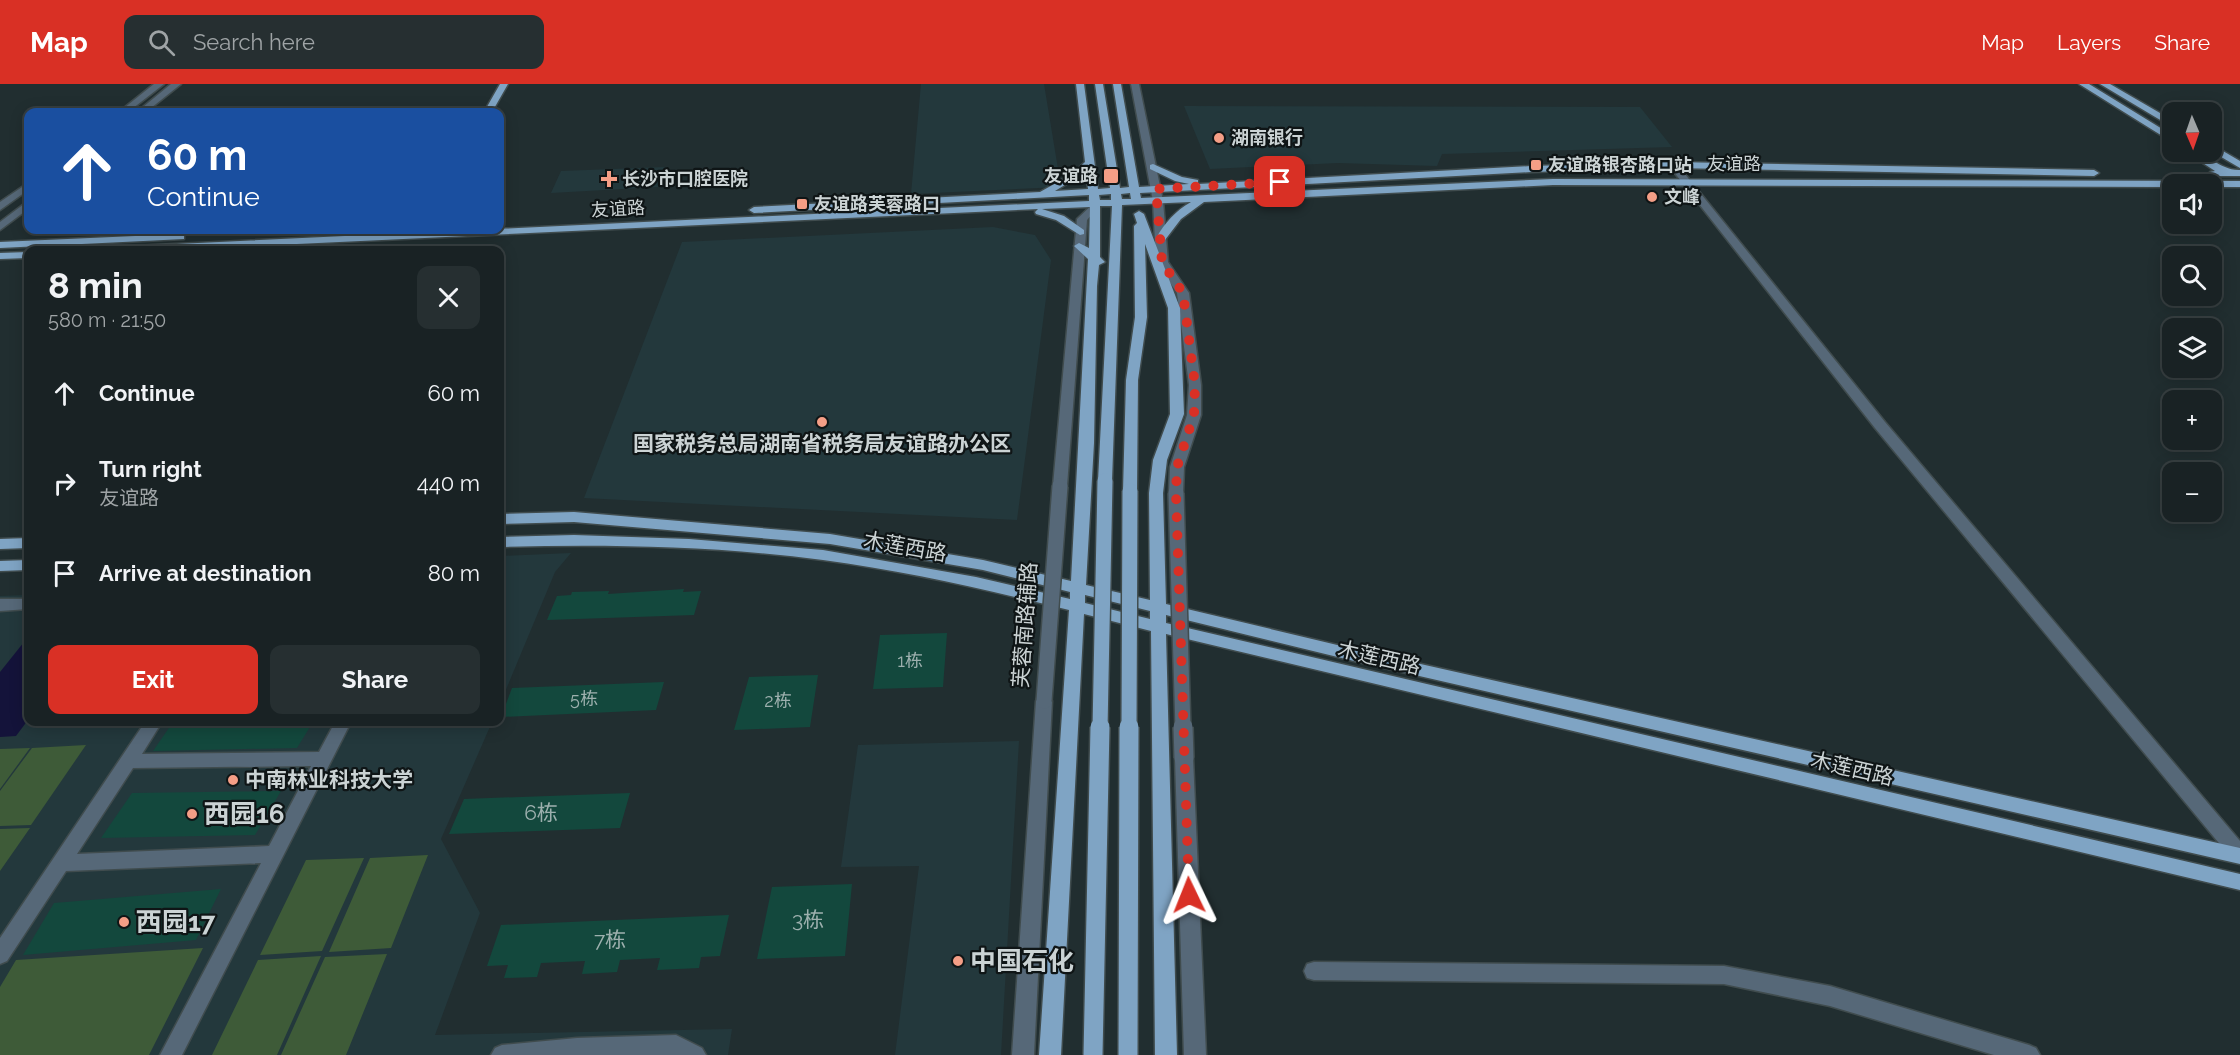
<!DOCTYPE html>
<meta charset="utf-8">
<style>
body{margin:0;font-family:Raleway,"Noto Sans SC",sans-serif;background:#262f31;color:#f1f3f6;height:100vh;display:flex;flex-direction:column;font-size:22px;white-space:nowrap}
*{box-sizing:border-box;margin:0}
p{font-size:20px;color:#9fa4a6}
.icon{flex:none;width:33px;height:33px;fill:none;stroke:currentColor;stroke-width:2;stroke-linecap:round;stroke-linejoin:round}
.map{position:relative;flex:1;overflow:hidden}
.sheet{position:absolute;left:24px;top:162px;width:480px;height:480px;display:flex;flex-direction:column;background:#192224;border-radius:12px;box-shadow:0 3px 15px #0003,0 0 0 2px #373f41}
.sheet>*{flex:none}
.hud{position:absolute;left:24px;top:24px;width:480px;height:126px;border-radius:12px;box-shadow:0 3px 15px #0003,0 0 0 2px #373f41;background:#1a4fa0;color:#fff;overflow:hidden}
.needle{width:39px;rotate:178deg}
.buttons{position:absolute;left:2162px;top:18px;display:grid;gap:12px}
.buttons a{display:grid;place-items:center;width:60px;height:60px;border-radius:12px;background:#192224;box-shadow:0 3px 15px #0003,0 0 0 2px #373f41;font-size:30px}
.pin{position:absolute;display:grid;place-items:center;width:51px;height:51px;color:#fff;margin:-26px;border-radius:12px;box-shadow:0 3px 9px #0006}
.me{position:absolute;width:66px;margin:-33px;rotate:358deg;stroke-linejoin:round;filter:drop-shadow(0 0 4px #0008)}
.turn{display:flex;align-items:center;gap:21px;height:126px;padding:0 24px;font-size:27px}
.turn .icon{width:78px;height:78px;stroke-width:2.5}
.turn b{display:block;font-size:42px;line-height:51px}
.round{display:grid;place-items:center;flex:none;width:63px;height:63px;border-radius:12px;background:#262f31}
.overview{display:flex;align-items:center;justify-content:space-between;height:102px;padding:0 24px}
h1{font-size:36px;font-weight:700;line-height:45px}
.button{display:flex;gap:12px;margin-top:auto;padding:12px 24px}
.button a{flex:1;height:69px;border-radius:12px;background:#d93025;color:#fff;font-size:24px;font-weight:700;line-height:69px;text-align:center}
.button a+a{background:#262f31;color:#f1f3f6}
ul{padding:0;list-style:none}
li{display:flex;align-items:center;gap:18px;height:90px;padding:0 24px}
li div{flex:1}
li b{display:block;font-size:22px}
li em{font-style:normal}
header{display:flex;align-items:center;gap:36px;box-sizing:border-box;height:84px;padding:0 30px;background:#d93025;color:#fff}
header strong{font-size:28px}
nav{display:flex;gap:33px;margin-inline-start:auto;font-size:21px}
.search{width:420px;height:54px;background:#262f31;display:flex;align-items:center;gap:15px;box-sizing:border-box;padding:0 21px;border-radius:12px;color:#9fa4a6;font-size:22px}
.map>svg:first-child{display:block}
.built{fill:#23383c}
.green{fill:#3e5b38}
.water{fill:#14133a}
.building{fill:#13483d}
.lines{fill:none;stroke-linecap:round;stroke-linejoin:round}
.minor-casing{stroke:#404c4e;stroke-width:3}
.major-casing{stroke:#404c4e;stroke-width:3}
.minor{fill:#566878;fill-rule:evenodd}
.major{fill:#7fa4c4;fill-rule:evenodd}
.minor-bridge-far1-casing{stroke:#404c4e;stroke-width:18;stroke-linecap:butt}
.minor-bridge-casing{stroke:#404c4e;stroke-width:22;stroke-linecap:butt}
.major-bridge-far1-casing{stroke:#404c4e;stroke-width:18;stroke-linecap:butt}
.major-bridge-casing{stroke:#404c4e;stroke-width:22;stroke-linecap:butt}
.minor-bridge-far1{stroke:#566878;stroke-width:15}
.minor-bridge{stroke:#566878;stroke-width:19}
.major-bridge-far1{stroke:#7fa4c4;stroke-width:15}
.major-bridge{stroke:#7fa4c4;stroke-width:19}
.route{stroke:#d93025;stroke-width:10;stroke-dasharray:0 18}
.poi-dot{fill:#f49e86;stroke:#0f1516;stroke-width:2}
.labels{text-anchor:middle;stroke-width:4.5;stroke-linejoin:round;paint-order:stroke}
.far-poi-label{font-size:18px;font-weight:bold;fill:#cbd3d4;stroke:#0f1516;text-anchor:start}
.far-street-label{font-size:18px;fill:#cbd3d4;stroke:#0f1516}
.number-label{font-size:18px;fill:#9db0ae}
.poi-label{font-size:21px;font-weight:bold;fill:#cbd3d4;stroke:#0f1516}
.street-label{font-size:21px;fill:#cbd3d4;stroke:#0f1516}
.near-number-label{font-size:21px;fill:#9db0ae}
.near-poi-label{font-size:26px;font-weight:bold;fill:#cbd3d4;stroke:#0f1516;text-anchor:start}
</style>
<header>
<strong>Map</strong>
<div class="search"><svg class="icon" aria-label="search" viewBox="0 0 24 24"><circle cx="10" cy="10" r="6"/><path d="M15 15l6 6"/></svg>Search here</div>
<nav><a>Map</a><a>Layers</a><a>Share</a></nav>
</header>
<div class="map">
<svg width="2240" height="971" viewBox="0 0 2240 971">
<rect width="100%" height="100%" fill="#212e30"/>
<!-- built -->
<path class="built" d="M921,0h123l17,103 -150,7z
M1184,22l456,1 32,40 -230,7 -5,12 -99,-3 -128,6z
M665,83l-7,20 -107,6 10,-22z
M993,143l42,8 16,25 -34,260 -433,-22 98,-256z
M571,469l-16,19 -55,132v-148z
M28,511v127h464l-51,117 39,74 -45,122 297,-6 -4,26h-728v-459z
M1019,657l-18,314h-106l24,-189 -78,1 17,-122z"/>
<!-- green -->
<path class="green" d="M86,661l-55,80 -31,1v-35l32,-43z
M30,664l-30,41v-40z
M30,744l-30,43v-42z
M428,771l-37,93 -62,4 41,-94z
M364,774l-42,93 -62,4 46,-95z
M203,864l-54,107h-149v-68l16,-27z
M387,870l-41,101h-65l44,-98z
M321,872l-44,99h-65l46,-95z"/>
<!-- water -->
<path class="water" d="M28,553v83l-12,16 -16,1v-65z"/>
<!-- building -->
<path class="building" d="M684,505l-1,3 18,-1 -7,24 -147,5 10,-24 14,-1 1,-3 37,-1 -1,3z
M947,549l-4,54 -70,2 7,-54z
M818,591l-8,52 -76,3 15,-53z
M664,598l-8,28 -155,7 11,-29z
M173,638h140l-16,26 -144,3z
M281,707l-26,44 -154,3 31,-45z
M630,709l-10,35 -171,6 15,-35z
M852,800l-7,72 -88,3 15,-72z
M221,805l-25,51 -173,15 31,-52z
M729,831l-9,41 -19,1 -2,11 -42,2 3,-12 -40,2 -3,12 -35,2 3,-13 -44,2 -4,14 -33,1 4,-13 -21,1 14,-41z"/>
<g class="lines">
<defs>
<path id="minor" d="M154,0h10l-36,28h-9z
M171,0h10l-35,28h-9z
M1131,0h8l24,117 5,61 21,31 12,92v30l-17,52 -1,26 -7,5 -7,-5 1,-26 17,-52 2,-30 -12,-92 -21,-31 -3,-61z
M1670,79h6l209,259 355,419v21l-7,-2 -358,-432 -205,-261z
M28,99v7l-28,20v-8z
M28,117v8l-28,21v-8z
M1095,118l5,3 -13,15 -20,266 -7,4 -7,-4 24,-267z
M0,515h28v10l-28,2z
M1044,611l6,1 2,5 -18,354h-22l24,-354 2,-5z
M145,638h17l-20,32 177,-2 16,-30h16l-169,333h-22l101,-192 -195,8 -59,90 -7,3v-26zM311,682l-42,80 -192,8 56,-86z
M1184,667l6,2 3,5 13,297h-22l-9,-297 3,-5z
M1314,878l410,4 106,20 199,59 7,3 4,7h-46l-164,-49 -106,-22 -410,-4 -7,-2 -3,-7 3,-7z
M676,951l26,13 4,7h-215l4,-7 7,-3 75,-7z"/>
<path id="major" d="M500,0h8l-16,28h-8z
M1076,0h8l14,105 12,-1 -15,-104h8l17,104 9,-1 -16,-103h8l18,103 50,-3 -14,-3 -25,-12v-4l3,-1 29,13 16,3v4l333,-18 142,-4 421,8 5,3 -5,3 -421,-8 -142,4 -391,21 1,5 412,-19 687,2v6h-29v-3h-39v3l-619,-2 -349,17 -23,17 -16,21 -4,1 -5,-3c9,-15 19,-27 35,-36l-69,3 -10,276 -7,4 -7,-4 14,-275h-12v51l5,5 -6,3 -2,21 -3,157 -8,142 64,15 -1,-107 4,-33 17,-46 -2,-106 -23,-64 2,73 -9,63 -1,111 -7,5 -7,-5 3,-111 9,-63 -1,-91 3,-3 -3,-9 5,-3 5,3 36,94 4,106 -17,46 -4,33 3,111 188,45 886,199v16l-886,-203 -188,-46v8l1074,251v16l-1074,-256 11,421h-22l-4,-424 -67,-17 -23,441h-22l30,-445c-81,-20 -163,-39 -246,-50 -106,-14 -216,-16 -323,-13v-10l74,-2 115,4 134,11 153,27 94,22v-7l-87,-22 -153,-26 -256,-22 -74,2v-10l74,-2 256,22 153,26 88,21 17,-322 -14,-13 5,-3 10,5 1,-41 -48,2 22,7 20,14v4l-4,1 -24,-15 -20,-6 -1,-2 3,-3 -866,41h-64l5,-3 976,-46v-6l-335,18 -5,-3 5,-3 286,-15 32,-18 13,-12zM1086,88l2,17 -33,2zM1130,109l1,6h-9l-1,-5zM1111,110v6h-11l-1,-5zM1085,511l65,16v8l-65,-16z
M2079,0h10l83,51v7z
M2100,0h10l62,36v7z
M2211,60l29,17v7l-29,-17z
M2186,68c20,-2 33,19 54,18v6h-30v-4l5,-1z
M180,150l4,1v4l-184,9v-6z
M28,168v6l-28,1v-6z
M28,454v10l-28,1v-10z
M28,476v10l-28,1v-10z"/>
</defs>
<!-- minor casing -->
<use href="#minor" class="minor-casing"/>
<!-- major casing -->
<use href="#major" class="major-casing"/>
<!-- minor -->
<use href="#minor" class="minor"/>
<!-- major -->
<use href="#major" class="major"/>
<defs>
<path id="minor-bridge-far1" d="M1176,409l7,236
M1044,617l16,-215"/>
<path id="minor-bridge" d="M1183,643l1,31"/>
<path id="major-bridge-far1" d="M1100,645l5,-248
M1129,645l1,-238"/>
<path id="major-bridge" d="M1093,971l7,-328
M1128,971l1,-328"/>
</defs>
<!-- minor-bridge-far1 casing -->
<use href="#minor-bridge-far1" class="minor-bridge-far1-casing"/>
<!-- minor-bridge casing -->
<use href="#minor-bridge" class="minor-bridge-casing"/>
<!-- major-bridge-far1 casing -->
<use href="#major-bridge-far1" class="major-bridge-far1-casing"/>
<!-- major-bridge casing -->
<use href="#major-bridge" class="major-bridge-casing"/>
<!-- minor-bridge-far1 -->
<use href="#minor-bridge-far1" class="minor-bridge-far1"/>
<!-- minor-bridge -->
<use href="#minor-bridge" class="minor-bridge"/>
<!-- major-bridge-far1 -->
<use href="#major-bridge-far1" class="major-bridge-far1"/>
<!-- major-bridge -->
<use href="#major-bridge" class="major-bridge"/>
</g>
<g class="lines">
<!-- route -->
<path class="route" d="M1189,811l-13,-402 1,-26 17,-52 1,-30 -12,-92 -21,-31 -6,-73 124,-7"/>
</g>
<!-- markers -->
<g class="poi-dot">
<circle cx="1219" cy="54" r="6"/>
<rect x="1530" y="75" width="12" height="12" rx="3"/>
<rect x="1103" y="84" width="16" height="16" rx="3"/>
<path d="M606 86h6v6h6v6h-6v6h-6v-6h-6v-6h6z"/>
<circle cx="1652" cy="113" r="6"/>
<rect x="796" y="114" width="12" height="12" rx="3"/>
<circle cx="822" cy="338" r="6"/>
<circle cx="233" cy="696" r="6"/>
<circle cx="192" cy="730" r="6"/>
<circle cx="124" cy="838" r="6"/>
<circle cx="958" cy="877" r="6"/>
</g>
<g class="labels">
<!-- far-poi labels -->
<g class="far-poi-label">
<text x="1231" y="60">湖南银行</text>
<text x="1548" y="87">友谊路银杏路口站</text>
<text x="1098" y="98" text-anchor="end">友谊路</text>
<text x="622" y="101">长沙市口腔医院</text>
<text x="1664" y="119">文峰</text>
<text x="814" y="126">友谊路芙蓉路口</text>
</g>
<!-- far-street labels -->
<g class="far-street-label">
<text x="1734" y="86">友谊路</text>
<text transform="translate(618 125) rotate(-3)" y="6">友谊路</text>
</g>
<!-- number labels -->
<g class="number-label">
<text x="910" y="583">1栋</text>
<text x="584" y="621">5栋</text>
<text x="778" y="623">2栋</text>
</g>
<!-- poi labels -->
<g class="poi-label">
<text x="822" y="367">国家税务总局湖南省税务局友谊路办公区</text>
<text x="245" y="703" text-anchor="start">中南林业科技大学</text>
</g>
<!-- street labels -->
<g class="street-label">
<text transform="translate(905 463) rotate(10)" y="7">木莲西路</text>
<text transform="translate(1025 541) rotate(-86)" y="7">芙蓉南路辅路</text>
<text transform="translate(1379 574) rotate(13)" y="7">木莲西路</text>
<text transform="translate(1852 685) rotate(13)" y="7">木莲西路</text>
</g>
<!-- near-number labels -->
<g class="near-number-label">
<text x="541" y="736">6栋</text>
<text x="808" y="843">3栋</text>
<text x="610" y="863">7栋</text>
</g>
<!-- near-poi labels -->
<g class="near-poi-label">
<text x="204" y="739">西园16</text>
<text x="136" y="847">西园17</text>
<text x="970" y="886">中国石化</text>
</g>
</g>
</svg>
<div class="buttons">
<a><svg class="needle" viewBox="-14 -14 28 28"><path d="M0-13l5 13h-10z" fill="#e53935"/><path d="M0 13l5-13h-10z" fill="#9fa4a6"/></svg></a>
<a><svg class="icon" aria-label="sound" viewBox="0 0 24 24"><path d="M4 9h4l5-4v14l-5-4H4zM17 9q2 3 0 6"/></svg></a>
<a><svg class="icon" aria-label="search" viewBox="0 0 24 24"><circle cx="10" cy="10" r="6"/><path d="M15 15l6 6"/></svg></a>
<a><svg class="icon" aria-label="layers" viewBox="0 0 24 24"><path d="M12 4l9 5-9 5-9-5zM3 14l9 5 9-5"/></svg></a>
<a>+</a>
<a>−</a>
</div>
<div class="pin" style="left:1280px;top:98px;background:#d93025"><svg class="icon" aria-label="arrive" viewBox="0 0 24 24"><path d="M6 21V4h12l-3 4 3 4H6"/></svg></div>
<svg class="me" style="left:1189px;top:811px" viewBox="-20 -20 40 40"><path d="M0-17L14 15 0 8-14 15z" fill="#d93025" stroke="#fff" stroke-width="4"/></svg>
<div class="hud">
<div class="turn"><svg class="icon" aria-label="ahead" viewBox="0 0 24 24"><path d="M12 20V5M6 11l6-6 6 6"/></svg><div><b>60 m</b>Continue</div></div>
</div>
<section class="sheet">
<div class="overview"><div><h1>8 min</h1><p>580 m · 21:50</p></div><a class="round"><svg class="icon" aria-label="close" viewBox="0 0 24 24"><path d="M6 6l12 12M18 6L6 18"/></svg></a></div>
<ul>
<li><svg class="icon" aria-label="ahead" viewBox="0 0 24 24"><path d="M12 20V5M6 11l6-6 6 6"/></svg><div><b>Continue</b></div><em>60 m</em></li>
<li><svg class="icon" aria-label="right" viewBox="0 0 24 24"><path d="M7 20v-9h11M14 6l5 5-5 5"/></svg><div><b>Turn right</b><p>友谊路</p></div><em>440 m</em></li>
<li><svg class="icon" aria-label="arrive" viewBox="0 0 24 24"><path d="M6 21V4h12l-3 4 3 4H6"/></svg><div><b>Arrive at destination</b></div><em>80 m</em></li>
</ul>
<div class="button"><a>Exit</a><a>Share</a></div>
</section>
</div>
